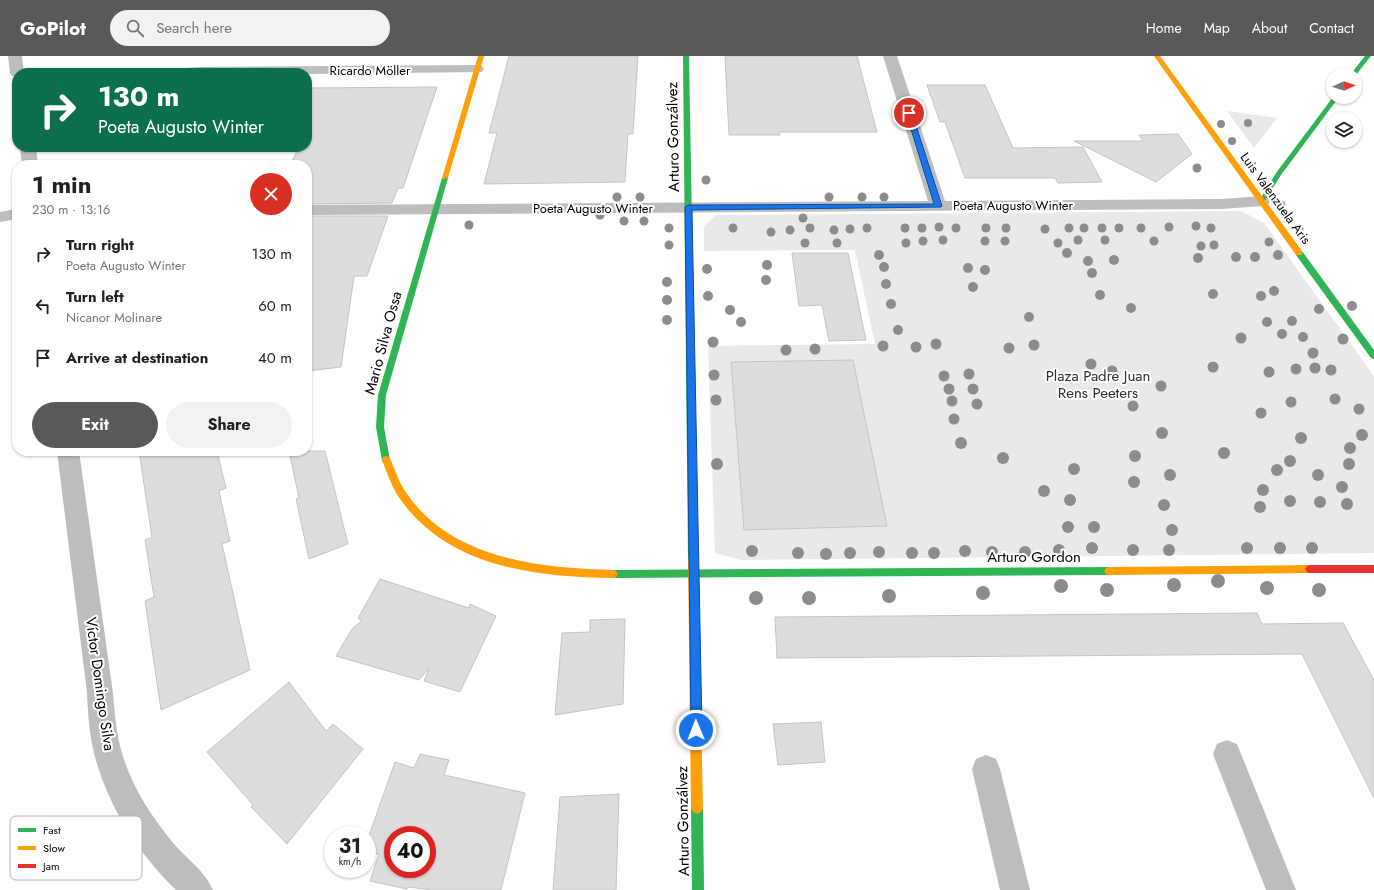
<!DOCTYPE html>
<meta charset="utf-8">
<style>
body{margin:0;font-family:Jost,sans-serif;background:#f2f2f2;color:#202124;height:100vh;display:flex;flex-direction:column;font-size:15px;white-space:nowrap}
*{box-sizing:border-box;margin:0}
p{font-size:13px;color:#757577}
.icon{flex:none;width:22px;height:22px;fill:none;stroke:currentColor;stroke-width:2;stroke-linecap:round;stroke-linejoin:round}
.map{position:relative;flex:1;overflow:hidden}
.sheet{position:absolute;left:12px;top:104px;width:300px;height:296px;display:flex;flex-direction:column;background:#fff;border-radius:16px;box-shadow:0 1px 3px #0004}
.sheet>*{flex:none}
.guide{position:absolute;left:12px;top:12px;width:300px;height:84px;border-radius:16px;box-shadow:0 1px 3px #0004;background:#0b6e4f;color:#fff;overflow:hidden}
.needle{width:26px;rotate:87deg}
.tools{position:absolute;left:1326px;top:12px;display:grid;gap:8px}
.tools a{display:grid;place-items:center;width:36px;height:36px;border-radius:50%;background:#fff;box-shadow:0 1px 3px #0004;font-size:20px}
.speed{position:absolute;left:324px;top:770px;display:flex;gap:8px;font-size:20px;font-weight:700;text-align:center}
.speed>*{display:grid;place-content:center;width:52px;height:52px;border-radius:50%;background:#fff;box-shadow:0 1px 3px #0004;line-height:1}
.speed small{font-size:10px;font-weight:400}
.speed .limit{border:6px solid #d22;background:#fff;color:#111}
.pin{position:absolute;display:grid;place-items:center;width:34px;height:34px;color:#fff;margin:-17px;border:2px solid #fff;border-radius:50%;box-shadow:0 1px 4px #0007}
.me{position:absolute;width:44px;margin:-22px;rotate:359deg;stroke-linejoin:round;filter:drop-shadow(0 0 3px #0008)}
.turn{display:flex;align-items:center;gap:14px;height:84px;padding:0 20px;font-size:18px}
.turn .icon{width:52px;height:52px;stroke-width:2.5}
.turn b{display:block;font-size:28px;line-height:34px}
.round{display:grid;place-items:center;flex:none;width:42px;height:42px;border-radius:21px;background:#f2f2f2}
.summary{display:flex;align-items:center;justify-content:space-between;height:68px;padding:0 20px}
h1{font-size:24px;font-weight:700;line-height:30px}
.button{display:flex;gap:8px;margin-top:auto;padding:8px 20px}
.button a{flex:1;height:46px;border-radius:24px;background:#595959;color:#fff;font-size:16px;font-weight:700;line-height:46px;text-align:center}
.button a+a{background:#f2f2f2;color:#202124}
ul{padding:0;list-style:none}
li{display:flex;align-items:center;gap:12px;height:52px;padding:0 20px}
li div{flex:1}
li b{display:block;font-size:15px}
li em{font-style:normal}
header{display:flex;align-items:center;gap:24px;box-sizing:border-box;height:56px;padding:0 20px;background:#595959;color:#fff}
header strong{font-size:19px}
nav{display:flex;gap:22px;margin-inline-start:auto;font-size:14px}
.search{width:280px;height:36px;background:#f2f2f2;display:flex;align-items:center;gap:10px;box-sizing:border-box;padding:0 14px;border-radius:22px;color:#757577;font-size:15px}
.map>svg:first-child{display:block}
.green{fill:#e9e9e9}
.building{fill:#dcdcdc;stroke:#c4c4c4;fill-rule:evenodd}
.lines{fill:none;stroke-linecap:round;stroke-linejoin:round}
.street{fill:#bdbdbd;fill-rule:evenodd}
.fast{fill:#30b455;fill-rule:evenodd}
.slow{fill:#ff9f0a;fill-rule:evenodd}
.jam{fill:#e5322d;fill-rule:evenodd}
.tree{fill:#8c8c8c}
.route{fill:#1a73e8;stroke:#114b97}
.labels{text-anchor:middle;stroke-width:4;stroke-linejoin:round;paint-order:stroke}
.far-street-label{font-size:13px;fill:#000;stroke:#fff}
.street-label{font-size:15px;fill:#000;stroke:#fff}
.park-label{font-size:15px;fill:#2e2e2e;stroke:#fff}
.key{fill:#fff;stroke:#b2b2b2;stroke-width:1}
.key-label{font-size:11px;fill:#000}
</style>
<header>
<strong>GoPilot</strong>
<div class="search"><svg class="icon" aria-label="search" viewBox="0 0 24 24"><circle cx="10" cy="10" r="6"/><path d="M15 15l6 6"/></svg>Search here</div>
<nav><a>Home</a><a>Map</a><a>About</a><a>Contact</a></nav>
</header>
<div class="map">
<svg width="1374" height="834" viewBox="0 0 1374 834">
<rect width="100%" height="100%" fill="#fff"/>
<!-- green -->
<path class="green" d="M1227,55l50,7 -23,30z
M1241,155l23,12 110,153v177l-633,7 -26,-7 -7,-207 167,-2 -20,-94 -151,1v-25l12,-11z"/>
<!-- building -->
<path class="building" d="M509,0h129l-5,78h-5l-3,48 -141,2 13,-51h-8z
M725,0h132l20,76h-98l1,3h-51z
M927,29h58l28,63 70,-1 19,35 -44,1 -3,-5h-90l-20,-56h-5z
M437,31l-34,101h-5l-6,15 -85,1v-39h-17l9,-18h8v-59z
M1178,78l14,20 -36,28 -82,-41h69l-4,-6z
M307,160h81l-21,60h-13l-13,91 -34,4z
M792,197h56l18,87 -37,1 -7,-36 -23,1z
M853,304l34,166 -143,4 -13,-168z
M139,395h78l9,37 -7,3 11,50 -8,3 28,126 -89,40 -16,-109 9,-4 -9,-57 7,-3z
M289,395h36l23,93 -39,15 -13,-60 3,-1z
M380,523l89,29 1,-4 26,12 -36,76 -36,-11 5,-13 -10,12 -83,-24 16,-27 9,-8 -3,-3z
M1257,557l5,11 81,-1 31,57v118l-72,-144 -525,4 -2,-41z
M625,563l-2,85 -68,11 7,-82 28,-1v-12z
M289,626l37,49 7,-7 30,25 -76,95 -36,-37 2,-2 -46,-53z
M821,666l4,40 -47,3 -5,-41z
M420,698l29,6 -5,15 81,18 -24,97h-67l-26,-3 -1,2 -37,-8 9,-27h-12v-13l28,-79 19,6zM393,779h34v34h-34z
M619,738l-3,96h-63l7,-93z"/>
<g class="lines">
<!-- street -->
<path class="street" d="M8,0h14l2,17h-7v4l-5,-1 -2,-3z
M883,0h14l48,145 277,-2 40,-3 6,1 2,4 -2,4 -6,1 -40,3 -915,6v-10l621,-4z
M477,9l5,1 2,3 -2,3 -175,2v-1h-148l2,-3 5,-1 35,-2z
M20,91h16l2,18h-16z
M17,153v10l-17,3v-10z
M57,395h22l34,242c1,12 2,25 4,37 6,43 29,80 57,114 13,15 31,27 39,46h-37c-38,-37 -69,-85 -82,-137 -5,-20 -6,-40 -7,-60z
M1227,684l10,4 59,146h-30l-53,-136 4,-10z
M986,699l10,4 4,10 30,121h-30l-28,-121 4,-10z"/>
<!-- fast -->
<path class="fast" d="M683,0h6l9,503 -2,3 -3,1 -3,-1 -2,-3z
M1365,0h6l-16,20v-1h-5z
M1333,41h6l-58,78 -17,27h-4l-1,-1 17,-28z
M445,120l3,2 -62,217 -2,32 6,33 -1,3h-6l-1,-3 -6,-33 2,-32 64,-217z
M1296,195h6l72,99v9l-3,-1 -75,-103z
M1109,511l3,1 2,3 -2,3 -3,1 -496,3 -3,-1 -2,-3 2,-3 3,-1z
M697,746l4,2 2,4 1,82h-12l-1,-82 2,-4z"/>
<!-- slow -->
<path class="slow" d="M478,0h6l-36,122 -5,1 -1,-1z
M1154,0h6l142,195v4h-6z
M386,400l3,1c6,11 9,24 16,34 45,68 133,77 208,79l3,1 2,3 -2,3 -3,1c-79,-1 -167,-11 -215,-82 -7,-11 -11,-24 -16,-36l1,-3z
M693,499l3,1 2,3 5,249 -2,4 -4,2 -4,-2 -2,-4 -3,-249 2,-3z
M1310,509l3,1 2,3 -2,3 -3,1 -201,2 -3,-1 -2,-3 2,-3 3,-1z"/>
<!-- jam -->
<path class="jam" d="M1310,509h64v8h-64l-3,-1 -2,-3 2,-3z"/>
</g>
<!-- trees -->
<g class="tree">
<circle cx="1248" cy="67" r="4"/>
<circle cx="1221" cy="68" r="4"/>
<circle cx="1232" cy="85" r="4"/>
<circle cx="1197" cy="112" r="4.5"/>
<circle cx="706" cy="124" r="4.5"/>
<circle cx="617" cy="141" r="4.5"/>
<circle cx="640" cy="141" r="4.5"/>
<circle cx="829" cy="141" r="4.5"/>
<circle cx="862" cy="141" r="4.5"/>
<circle cx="884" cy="141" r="4.5"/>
<circle cx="1281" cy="149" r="4.5"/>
<circle cx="600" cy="159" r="4.5"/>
<circle cx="803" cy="162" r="4.5"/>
<circle cx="624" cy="165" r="4.5"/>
<circle cx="644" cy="165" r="4.5"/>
<circle cx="469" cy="169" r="4.5"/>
<circle cx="1196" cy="170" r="4.5"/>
<circle cx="939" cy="171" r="4.5"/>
<circle cx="1169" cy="171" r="4.5"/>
<circle cx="669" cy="172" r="4.5"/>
<circle cx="733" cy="172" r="4.5"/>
<circle cx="810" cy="172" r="4.5"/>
<circle cx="867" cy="172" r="4.5"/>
<circle cx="905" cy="172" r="4.5"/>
<circle cx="922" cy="172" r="4.5"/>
<circle cx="956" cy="172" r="4.5"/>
<circle cx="986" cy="172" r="4.5"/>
<circle cx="1006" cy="172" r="4.5"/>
<circle cx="1069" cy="172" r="4.5"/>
<circle cx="1084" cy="172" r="4.5"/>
<circle cx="1102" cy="172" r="4.5"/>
<circle cx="1119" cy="172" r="4.5"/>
<circle cx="1141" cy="172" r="4.5"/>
<circle cx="1211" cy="172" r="4.5"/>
<circle cx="850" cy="173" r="4.5"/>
<circle cx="1045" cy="173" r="4.5"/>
<circle cx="1299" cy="173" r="4.5"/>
<circle cx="790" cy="174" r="4.5"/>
<circle cx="834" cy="174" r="4.5"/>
<circle cx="771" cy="176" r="4.5"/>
<circle cx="943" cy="184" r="4.5"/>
<circle cx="1078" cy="184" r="4.5"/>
<circle cx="1105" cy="184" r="4.5"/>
<circle cx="923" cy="185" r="4.5"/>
<circle cx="985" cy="185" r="4.5"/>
<circle cx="1005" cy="185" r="4.5"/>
<circle cx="1154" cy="185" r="4.5"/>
<circle cx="1269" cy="186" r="4.5"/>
<circle cx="805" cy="187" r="4.5"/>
<circle cx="837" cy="187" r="4.5"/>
<circle cx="906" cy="187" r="4.5"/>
<circle cx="1058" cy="187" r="4.5"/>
<circle cx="669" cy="189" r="4.5"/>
<circle cx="1214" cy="189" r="4.5"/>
<circle cx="1201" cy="190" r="4.5"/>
<circle cx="1067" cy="197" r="5"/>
<circle cx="879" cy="199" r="5"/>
<circle cx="1278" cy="199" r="5"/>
<circle cx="1236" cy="201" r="5"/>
<circle cx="1255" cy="201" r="5"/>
<circle cx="1198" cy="202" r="5"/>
<circle cx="1114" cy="204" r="5"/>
<circle cx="1088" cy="205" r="5"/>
<circle cx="767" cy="209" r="5"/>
<circle cx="884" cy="211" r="5"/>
<circle cx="968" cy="212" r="5"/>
<circle cx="707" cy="213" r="5"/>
<circle cx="985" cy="214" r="5"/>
<circle cx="1092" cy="217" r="5"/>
<circle cx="766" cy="224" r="5"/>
<circle cx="667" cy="226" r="5"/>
<circle cx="886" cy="228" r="5"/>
<circle cx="973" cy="231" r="5"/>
<circle cx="1274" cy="235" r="5"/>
<circle cx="1213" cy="238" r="5"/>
<circle cx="1100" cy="239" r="5"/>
<circle cx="708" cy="240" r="5"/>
<circle cx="1261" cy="240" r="5"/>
<circle cx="667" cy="244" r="5"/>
<circle cx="891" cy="248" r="5"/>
<circle cx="1352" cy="250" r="5"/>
<circle cx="1131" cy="252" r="5"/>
<circle cx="1319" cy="253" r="5"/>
<circle cx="730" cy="254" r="5"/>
<circle cx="1029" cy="261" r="5"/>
<circle cx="667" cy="264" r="5"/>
<circle cx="1292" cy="265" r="5"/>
<circle cx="741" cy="266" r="5"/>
<circle cx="1267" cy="266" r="5"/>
<circle cx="898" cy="274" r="5"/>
<circle cx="1282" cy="278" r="5"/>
<circle cx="1303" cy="281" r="5"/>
<circle cx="1241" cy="282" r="5.5"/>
<circle cx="1343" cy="283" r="5.5"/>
<circle cx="713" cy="286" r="5.5"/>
<circle cx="936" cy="288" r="5.5"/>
<circle cx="1034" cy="289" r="5.5"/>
<circle cx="883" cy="290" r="5.5"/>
<circle cx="916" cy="291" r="5.5"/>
<circle cx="1009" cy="292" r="5.5"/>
<circle cx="815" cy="293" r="5.5"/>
<circle cx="786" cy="294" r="5.5"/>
<circle cx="1313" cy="297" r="5.5"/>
<circle cx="1091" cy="308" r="5.5"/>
<circle cx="1213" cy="311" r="5.5"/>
<circle cx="1315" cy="312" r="5.5"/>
<circle cx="1296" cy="313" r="5.5"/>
<circle cx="1331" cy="314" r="5.5"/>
<circle cx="1112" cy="315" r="5.5"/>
<circle cx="1269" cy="316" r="5.5"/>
<circle cx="969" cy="318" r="5.5"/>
<circle cx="714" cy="319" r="5.5"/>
<circle cx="944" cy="320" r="5.5"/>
<circle cx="1161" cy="330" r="5.5"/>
<circle cx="949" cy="333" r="5.5"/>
<circle cx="973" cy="333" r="5.5"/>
<circle cx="1335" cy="343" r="5.5"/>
<circle cx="716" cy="344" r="5.5"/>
<circle cx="952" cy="345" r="5.5"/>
<circle cx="1291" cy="346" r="5.5"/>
<circle cx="977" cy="348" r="5.5"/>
<circle cx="1133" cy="350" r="5.5"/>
<circle cx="1359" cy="353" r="5.5"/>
<circle cx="1261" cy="357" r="5.5"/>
<circle cx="954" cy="363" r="5.5"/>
<circle cx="1162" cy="377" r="6"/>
<circle cx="1362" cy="379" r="6"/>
<circle cx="1301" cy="382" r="6"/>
<circle cx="961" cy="387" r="6"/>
<circle cx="1350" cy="392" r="6"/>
<circle cx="1224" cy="397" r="6"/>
<circle cx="1135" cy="400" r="6"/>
<circle cx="1003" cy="402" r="6"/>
<circle cx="1290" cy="405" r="6"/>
<circle cx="717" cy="408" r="6"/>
<circle cx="1349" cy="408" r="6"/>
<circle cx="1074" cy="413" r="6"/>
<circle cx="1277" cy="414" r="6"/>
<circle cx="1170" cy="419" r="6"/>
<circle cx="1318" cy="419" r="6"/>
<circle cx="1134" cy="426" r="6"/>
<circle cx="1342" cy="431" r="6"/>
<circle cx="1263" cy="434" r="6"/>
<circle cx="1044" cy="435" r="6"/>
<circle cx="1070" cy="444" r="6"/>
<circle cx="1290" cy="445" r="6"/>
<circle cx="1320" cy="446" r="6"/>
<circle cx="1347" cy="448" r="6"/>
<circle cx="1164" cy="449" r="6"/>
<circle cx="1260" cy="451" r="6"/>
<circle cx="1068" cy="471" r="6"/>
<circle cx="1094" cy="471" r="6"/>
<circle cx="1172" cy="474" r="6"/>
<circle cx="1092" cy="492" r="6"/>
<circle cx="1247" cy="492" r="6"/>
<circle cx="1280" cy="492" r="6"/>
<circle cx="1312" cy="492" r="6"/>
<circle cx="1059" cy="494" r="6"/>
<circle cx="1133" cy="494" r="6"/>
<circle cx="1169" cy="494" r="6"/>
<circle cx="752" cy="495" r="6"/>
<circle cx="965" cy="495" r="6"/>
<circle cx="879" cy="496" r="6"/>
<circle cx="992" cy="496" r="6"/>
<circle cx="1025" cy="496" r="6"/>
<circle cx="798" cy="497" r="6"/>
<circle cx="850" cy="497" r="6"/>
<circle cx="912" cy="497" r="6"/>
<circle cx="934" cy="497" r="6"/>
<circle cx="826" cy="498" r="6"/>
<circle cx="1218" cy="525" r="7"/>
<circle cx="1174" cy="529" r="7"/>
<circle cx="1061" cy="530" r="7"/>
<circle cx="1267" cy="532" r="7"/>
<circle cx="1107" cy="534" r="7"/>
<circle cx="1319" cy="534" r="7"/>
<circle cx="983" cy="537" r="7"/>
<circle cx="889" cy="540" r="7"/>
<circle cx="756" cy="542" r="7"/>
<circle cx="809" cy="542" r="7"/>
</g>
<!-- route -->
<path class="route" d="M906,56l6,1 30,93 -1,1 -249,3 10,520 -2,4 -4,2 -4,-2 -1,-4 -6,-523 3,-2 246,-1 -28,-91z"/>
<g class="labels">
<!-- far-street labels -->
<g class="far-street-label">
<text x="370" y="19">Ricardo Möller</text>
<text transform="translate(1276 142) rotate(54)" y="5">Luis Valenzuela Aris</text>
<text x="1013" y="154">Poeta Augusto Winter</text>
<text x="593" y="157">Poeta Augusto Winter</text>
</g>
<!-- street labels -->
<g class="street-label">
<text transform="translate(673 81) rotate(-91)" y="5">Arturo Gonzálvez</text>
<text transform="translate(383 287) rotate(-75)" y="5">Mario Silva Ossa</text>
<text x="1034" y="506">Arturo Gordon</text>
<text transform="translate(100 628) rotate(82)" y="5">Víctor Domingo Silva</text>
<text transform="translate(683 765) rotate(-91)" y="5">Arturo Gonzálvez</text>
</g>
<!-- park labels -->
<g class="park-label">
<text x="1098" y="325">Plaza Padre Juan<tspan x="1098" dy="17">Rens Peeters</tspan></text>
</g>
</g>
<!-- legend -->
<rect x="10" y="760" width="132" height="64" rx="6" class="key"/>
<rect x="18" y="772" width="18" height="4" fill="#30b455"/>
<rect x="18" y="790" width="18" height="4" fill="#ff9f0a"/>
<rect x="18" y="808" width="18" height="4" fill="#e5322d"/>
<g class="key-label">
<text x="43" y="778">Fast</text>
<text x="43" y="796">Slow</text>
<text x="43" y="814">Jam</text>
</g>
</svg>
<div class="tools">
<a><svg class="needle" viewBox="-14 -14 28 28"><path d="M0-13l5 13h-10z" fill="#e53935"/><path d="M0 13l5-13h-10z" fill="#757577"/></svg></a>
<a><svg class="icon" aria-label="layers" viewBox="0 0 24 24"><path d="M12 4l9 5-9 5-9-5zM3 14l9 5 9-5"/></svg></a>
</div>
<div class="speed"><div>31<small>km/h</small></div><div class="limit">40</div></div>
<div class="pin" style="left:909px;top:57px;background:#d93025"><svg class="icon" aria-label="arrive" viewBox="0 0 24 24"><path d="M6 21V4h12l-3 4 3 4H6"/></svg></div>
<svg class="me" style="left:696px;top:674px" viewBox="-20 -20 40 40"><circle r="17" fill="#1a73e8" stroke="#fff" stroke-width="3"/><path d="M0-11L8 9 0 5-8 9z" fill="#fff"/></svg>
<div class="guide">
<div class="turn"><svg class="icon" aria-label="right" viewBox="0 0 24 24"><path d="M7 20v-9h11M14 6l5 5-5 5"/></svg><div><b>130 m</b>Poeta Augusto Winter</div></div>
</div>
<section class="sheet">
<div class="summary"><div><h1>1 min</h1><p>230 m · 13:16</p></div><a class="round" style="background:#d93025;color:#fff"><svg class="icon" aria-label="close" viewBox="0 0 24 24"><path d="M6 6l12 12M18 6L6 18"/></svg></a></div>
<ul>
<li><svg class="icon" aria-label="right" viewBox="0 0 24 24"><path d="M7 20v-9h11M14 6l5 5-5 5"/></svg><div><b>Turn right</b><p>Poeta Augusto Winter</p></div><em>130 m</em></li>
<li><svg class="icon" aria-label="left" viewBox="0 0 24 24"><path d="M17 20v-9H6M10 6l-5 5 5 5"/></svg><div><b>Turn left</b><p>Nicanor Molinare</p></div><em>60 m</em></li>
<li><svg class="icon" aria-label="arrive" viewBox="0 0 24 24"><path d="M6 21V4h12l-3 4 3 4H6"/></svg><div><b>Arrive at destination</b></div><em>40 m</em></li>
</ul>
<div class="button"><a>Exit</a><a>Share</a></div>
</section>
</div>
